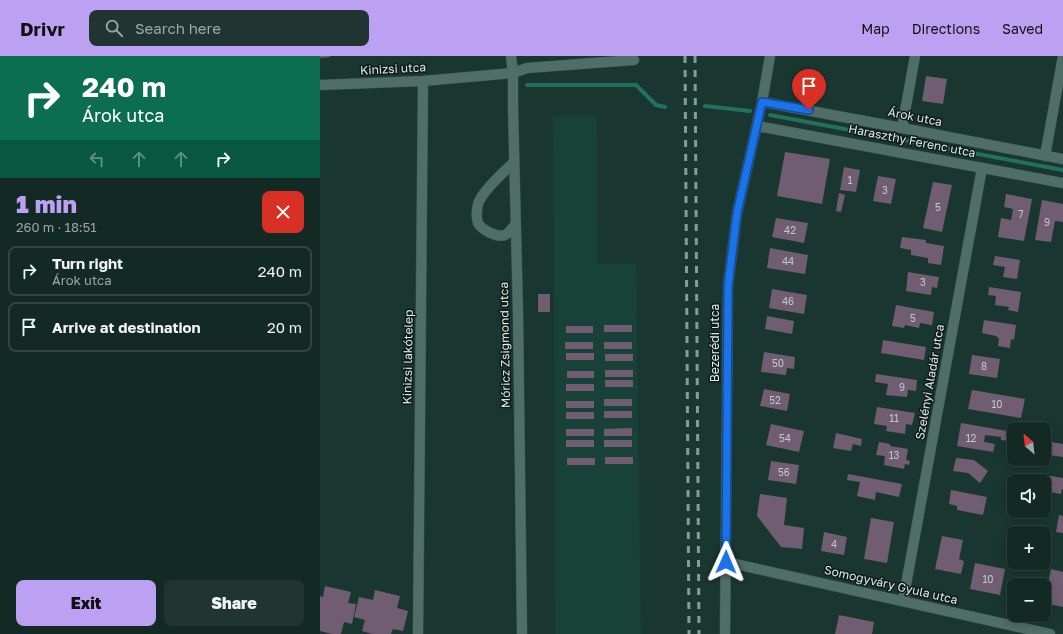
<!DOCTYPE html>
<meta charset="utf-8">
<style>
body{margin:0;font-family:"Golos Text",sans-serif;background:#203531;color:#f1f3f6;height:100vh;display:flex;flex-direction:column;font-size:15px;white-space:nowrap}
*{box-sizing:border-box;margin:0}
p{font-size:13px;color:#9da6a6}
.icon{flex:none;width:22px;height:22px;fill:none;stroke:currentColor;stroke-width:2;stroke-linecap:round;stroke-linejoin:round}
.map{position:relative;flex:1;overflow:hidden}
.sheet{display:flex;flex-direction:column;background:#132924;width:320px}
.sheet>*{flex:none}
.banner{background:#0b6e4f;color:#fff;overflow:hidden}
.needle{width:26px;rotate:332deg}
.buttons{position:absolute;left:687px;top:366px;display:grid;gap:8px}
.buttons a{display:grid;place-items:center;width:44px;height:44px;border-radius:8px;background:#132924;box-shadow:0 2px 10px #0003,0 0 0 1px #324541;font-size:20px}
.pin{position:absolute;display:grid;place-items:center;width:34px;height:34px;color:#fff;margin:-41px -17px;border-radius:50% 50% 50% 0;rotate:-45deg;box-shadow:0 0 4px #0007}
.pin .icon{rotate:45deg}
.me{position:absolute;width:44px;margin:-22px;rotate:1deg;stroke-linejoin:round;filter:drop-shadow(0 0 3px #0008)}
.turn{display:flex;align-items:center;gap:14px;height:84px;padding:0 16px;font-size:18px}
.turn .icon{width:52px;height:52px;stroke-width:2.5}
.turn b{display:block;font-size:28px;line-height:34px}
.lanes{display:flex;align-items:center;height:38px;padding:0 16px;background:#0003;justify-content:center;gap:20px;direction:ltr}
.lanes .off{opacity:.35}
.round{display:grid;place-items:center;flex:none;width:42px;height:42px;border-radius:8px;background:#203531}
.overview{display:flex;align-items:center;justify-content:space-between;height:68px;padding:0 16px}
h1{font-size:24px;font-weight:800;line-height:30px;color:#bca0f2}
.cta{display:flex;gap:8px;margin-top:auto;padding:8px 16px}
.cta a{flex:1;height:46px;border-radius:8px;background:#bca0f2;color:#111;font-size:16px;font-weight:800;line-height:46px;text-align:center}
.cta a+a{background:#203531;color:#f1f3f6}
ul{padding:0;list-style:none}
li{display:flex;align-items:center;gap:12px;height:50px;margin:0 8px 6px;padding:0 8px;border:2px solid #324541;border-radius:8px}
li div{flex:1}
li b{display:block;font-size:15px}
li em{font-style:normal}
header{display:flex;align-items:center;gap:24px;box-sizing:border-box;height:56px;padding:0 20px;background:#bca0f2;color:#111}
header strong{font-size:19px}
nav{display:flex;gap:22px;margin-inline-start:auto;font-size:14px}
.search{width:280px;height:36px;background:#203531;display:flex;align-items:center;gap:10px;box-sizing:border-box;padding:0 14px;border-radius:8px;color:#9da6a6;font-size:15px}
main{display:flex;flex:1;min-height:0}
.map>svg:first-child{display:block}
.built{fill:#184138}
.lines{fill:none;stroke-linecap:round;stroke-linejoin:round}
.stream{stroke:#22705f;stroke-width:4}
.building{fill:#705d71}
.minor-casing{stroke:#39534d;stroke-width:11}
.minor{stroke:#4f6e65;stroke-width:10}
.rail{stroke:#859c95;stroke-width:3;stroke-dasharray:7 7;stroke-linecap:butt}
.route-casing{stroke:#114b97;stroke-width:10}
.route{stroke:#1a73e8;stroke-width:7}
.labels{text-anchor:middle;stroke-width:3;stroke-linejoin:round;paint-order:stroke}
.number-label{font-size:10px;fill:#c0c8c8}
.street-label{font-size:12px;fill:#daebe5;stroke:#0f1b18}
</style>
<header>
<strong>Drivr</strong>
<div class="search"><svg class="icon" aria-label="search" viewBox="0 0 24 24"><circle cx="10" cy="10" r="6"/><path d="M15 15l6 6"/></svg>Search here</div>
<nav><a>Map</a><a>Directions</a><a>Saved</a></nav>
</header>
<main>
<section class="sheet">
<div class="banner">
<div class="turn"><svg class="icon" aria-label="right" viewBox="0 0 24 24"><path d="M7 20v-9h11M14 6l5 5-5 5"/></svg><div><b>240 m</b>Árok utca</div></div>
<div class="lanes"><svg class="icon off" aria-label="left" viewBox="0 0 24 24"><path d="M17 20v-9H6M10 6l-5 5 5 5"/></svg><svg class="icon off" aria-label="ahead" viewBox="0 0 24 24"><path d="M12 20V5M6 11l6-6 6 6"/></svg><svg class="icon off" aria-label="ahead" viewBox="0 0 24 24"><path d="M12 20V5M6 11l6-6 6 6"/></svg><svg class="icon" aria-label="right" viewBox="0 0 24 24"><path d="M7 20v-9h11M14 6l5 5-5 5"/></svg></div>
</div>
<div class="overview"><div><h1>1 min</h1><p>260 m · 18:51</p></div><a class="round" style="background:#d93025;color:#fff"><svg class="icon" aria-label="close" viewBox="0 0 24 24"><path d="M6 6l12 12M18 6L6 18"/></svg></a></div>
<ul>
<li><svg class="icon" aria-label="right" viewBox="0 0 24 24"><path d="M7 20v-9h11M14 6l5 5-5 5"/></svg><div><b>Turn right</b><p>Árok utca</p></div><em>240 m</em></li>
<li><svg class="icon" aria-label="arrive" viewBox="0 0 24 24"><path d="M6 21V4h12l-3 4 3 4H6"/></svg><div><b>Arrive at destination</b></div><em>20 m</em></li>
</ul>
<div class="cta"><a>Exit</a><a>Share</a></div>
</section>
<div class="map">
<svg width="743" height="578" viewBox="0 0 743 578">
<rect width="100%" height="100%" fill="#193730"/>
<!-- built -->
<path class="built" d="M233,60h44l1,148h38l5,370h-86z"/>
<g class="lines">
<!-- stream -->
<path class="stream" d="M207,29h109l20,20 9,2
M385,50l45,5
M450,59l293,55"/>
</g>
<!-- building -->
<path class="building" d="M0,0h10v1l-10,1z
M606,20l21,3 -4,25 -21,-3z
M465,96l45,7 -8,45 -45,-8z
M524,111l16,3 -4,22 -16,-2z
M558,120l18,3 -5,25 -18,-3z
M613,126l19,3 -10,47 -19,-4z
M519,137l6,2 -4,17 -5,-1z
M686,138l26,5 -8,42 -26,-4 3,-19 10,2 2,-11 -9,-2z
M722,144l21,4v18l-8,-1 -4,21 -16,-2z
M456,162l32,5 -4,20 -32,-6z
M582,181l24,3v3l18,3 -3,19 -13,-2v-5l-17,-3v-5l-11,-2z
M450,192l38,7 -3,19 -38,-6z
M675,200l25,4 -3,19 -14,-2 2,-10 -12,-2z
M588,216l31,5 -2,11 -5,-1 -1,8 -25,-4z
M669,231l32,5 -3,20 -10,-2 1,-3 -14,-2 1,-9 -8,-1z
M452,233l35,6 -3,19 -35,-6z
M218,238h12v18h-12z
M576,249l38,7 -2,13 -12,-2 -1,5 -14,-3 -1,3 -12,-2z
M447,260l27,5 -2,13 -27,-5z
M664,264l32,5 -2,15 -3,-1 -1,9 -12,-2 1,-7 -3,-3 -14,-3z
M284,269h28v7h-28z
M246,270h27v7h-27z
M563,284l43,7 -2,13 -43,-7z
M245,286h28v7h-28z
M284,286h28v7h-28z
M444,296l31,5 -1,12 -7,-1 -1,7 -25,-3z
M246,297h28v7h-28z
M285,298h28v7h-28z
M652,299l28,4 -3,19 -28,-4z
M285,314h28v7h-28z
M247,315h27v7h-27z
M556,318l41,6 -1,11 -8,-1 -1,7 -21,-2 2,-11 -13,-2z
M285,324h28v7h-28z
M246,328h28v7h-28z
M444,333l26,5 -3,17 -27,-5z
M652,334l53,9 -4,19 -53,-9z
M284,343h28v7h-28z
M246,345h28v7h-28z
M557,351l38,6 -3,12 -6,-1 -1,10 -19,-3 1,-5 -13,-2z
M284,355h28v7h-28z
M246,356h28v7h-28z
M641,367l52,9 -2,9 -10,-1v-3l-16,-2 -1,7 11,2 -2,8 -36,-6z
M451,368l33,7 -5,21 -33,-7z
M312,372v8h-28v-7z
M246,373h28v7h-28z
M516,377l26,6 -1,7 -8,-2 -2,7 -18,-3z
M246,384h28v7h-28z
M284,384h28v7h-28z
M559,386l11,2v2l18,3 -2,11 4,1 -1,4 -4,-1 -1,5 -20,-4 1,-9 -9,-1z
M731,386l12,2v13l-14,-2z
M285,401h28v7h-28z
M247,402h28v7h-28z
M636,402l18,2 14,11 -8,12 -12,-10 -15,-2z
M451,405l28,4 -3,19 -28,-4z
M528,418l54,10 -3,13 -23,-5 -1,8 -18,-4 3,-14 -13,-2z
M725,419l18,3v11h-1l-1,5 -17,-3z
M631,434l36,7 -4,18 -26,-5v-4l-8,-2z
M440,438l27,4 -3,27 20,3 -2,21 -21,-2 -24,-31z
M739,459l4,1v17l-7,-1z
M551,462l23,4 -7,41 -23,-4z
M504,476l23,5 -3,18 -23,-4z
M622,480l21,4 -4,19 5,2 -3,13 -26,-5z
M655,507l30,6 -5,26 -30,-6z
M731,513l12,3v35l-19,-4z
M694,521l24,4v4h-24v15l-5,-1z
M5,530l26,6 -3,11 8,1 -4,20 -8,-2 -3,12h-9l-12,-3v-35l3,1z
M55,534l25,6 -3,12 11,3 -5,20 -10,-2 -2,5h-19l-10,-3 3,-11 -11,-3 5,-20 14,3z
M519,559l35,7 -2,12h-37z"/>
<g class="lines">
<defs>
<path id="minor" d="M191,0l2,17v35l5,205 4,321
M0,29l103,-4 90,-8 14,-5 107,-8
M442,46l140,26 161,31
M437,70l306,57
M582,72l13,-72
M725,100l18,-100
M194,106c-10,10 -32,29 -36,42 -1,5 -2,14 0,19 4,7 19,15 27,12 4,-2 8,-8 11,-11
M406,506l324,72
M583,545l79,-433
M98,578l5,-553
M405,578l3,-348 9,-73 25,-111 8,-46"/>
</defs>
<!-- minor casing -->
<use href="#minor" class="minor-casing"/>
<!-- minor -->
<use href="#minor" class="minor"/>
<!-- rail -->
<path class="rail" d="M365,0l4,578
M375,0l4,578"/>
</g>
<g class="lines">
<defs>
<path id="route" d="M406,506l2,-276 9,-73 25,-111 47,8"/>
</defs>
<!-- route casing -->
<use href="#route" class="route-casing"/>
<!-- route -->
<use href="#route" class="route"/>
</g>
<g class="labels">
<!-- number labels -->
<g class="number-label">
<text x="530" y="128">1</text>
<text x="565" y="138">3</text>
<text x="618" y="155">5</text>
<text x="701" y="162">7</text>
<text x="727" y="170">9</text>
<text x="470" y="178">42</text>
<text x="468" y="209">44</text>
<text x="603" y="230">3</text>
<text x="468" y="249">46</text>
<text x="593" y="266">5</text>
<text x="458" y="311">50</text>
<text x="664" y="314">8</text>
<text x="582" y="335">9</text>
<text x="455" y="348">52</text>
<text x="677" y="352">10</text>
<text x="574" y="366">11</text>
<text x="465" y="386">54</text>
<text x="651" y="386">12</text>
<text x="574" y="403">13</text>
<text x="464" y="420">56</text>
<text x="514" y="492">4</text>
<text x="668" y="527">10</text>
</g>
<!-- street labels -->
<g class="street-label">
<text transform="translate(73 13) rotate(-3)" y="4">Kinizsi utca</text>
<text transform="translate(595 61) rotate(11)" y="4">Árok utca</text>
<text transform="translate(592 85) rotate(11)" y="4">Haraszthy Ferenc utca</text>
<text transform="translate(395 287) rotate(-90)" y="4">Bezerédi utca</text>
<text transform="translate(185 289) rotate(-91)" y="4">Móricz Zsigmond utca</text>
<text transform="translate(88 301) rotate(-89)" y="4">Kinizsi lakótelep</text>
<text transform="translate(610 326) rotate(-80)" y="4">Szelényi Aladár utca</text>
<text transform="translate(571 529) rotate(13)" y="4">Somogyváry Gyula utca</text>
</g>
</g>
</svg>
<div class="buttons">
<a><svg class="needle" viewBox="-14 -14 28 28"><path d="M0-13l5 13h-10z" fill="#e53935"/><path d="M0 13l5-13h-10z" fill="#9da6a6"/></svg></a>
<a><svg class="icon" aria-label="sound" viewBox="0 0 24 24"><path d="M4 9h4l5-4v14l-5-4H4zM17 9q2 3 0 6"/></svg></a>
<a>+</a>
<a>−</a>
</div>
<div class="pin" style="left:489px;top:54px;background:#d93025"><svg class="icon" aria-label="arrive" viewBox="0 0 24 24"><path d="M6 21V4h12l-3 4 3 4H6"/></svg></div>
<svg class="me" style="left:406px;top:506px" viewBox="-20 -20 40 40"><path d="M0-17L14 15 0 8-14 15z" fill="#1a73e8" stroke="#fff" stroke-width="4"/></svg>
</div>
</main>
